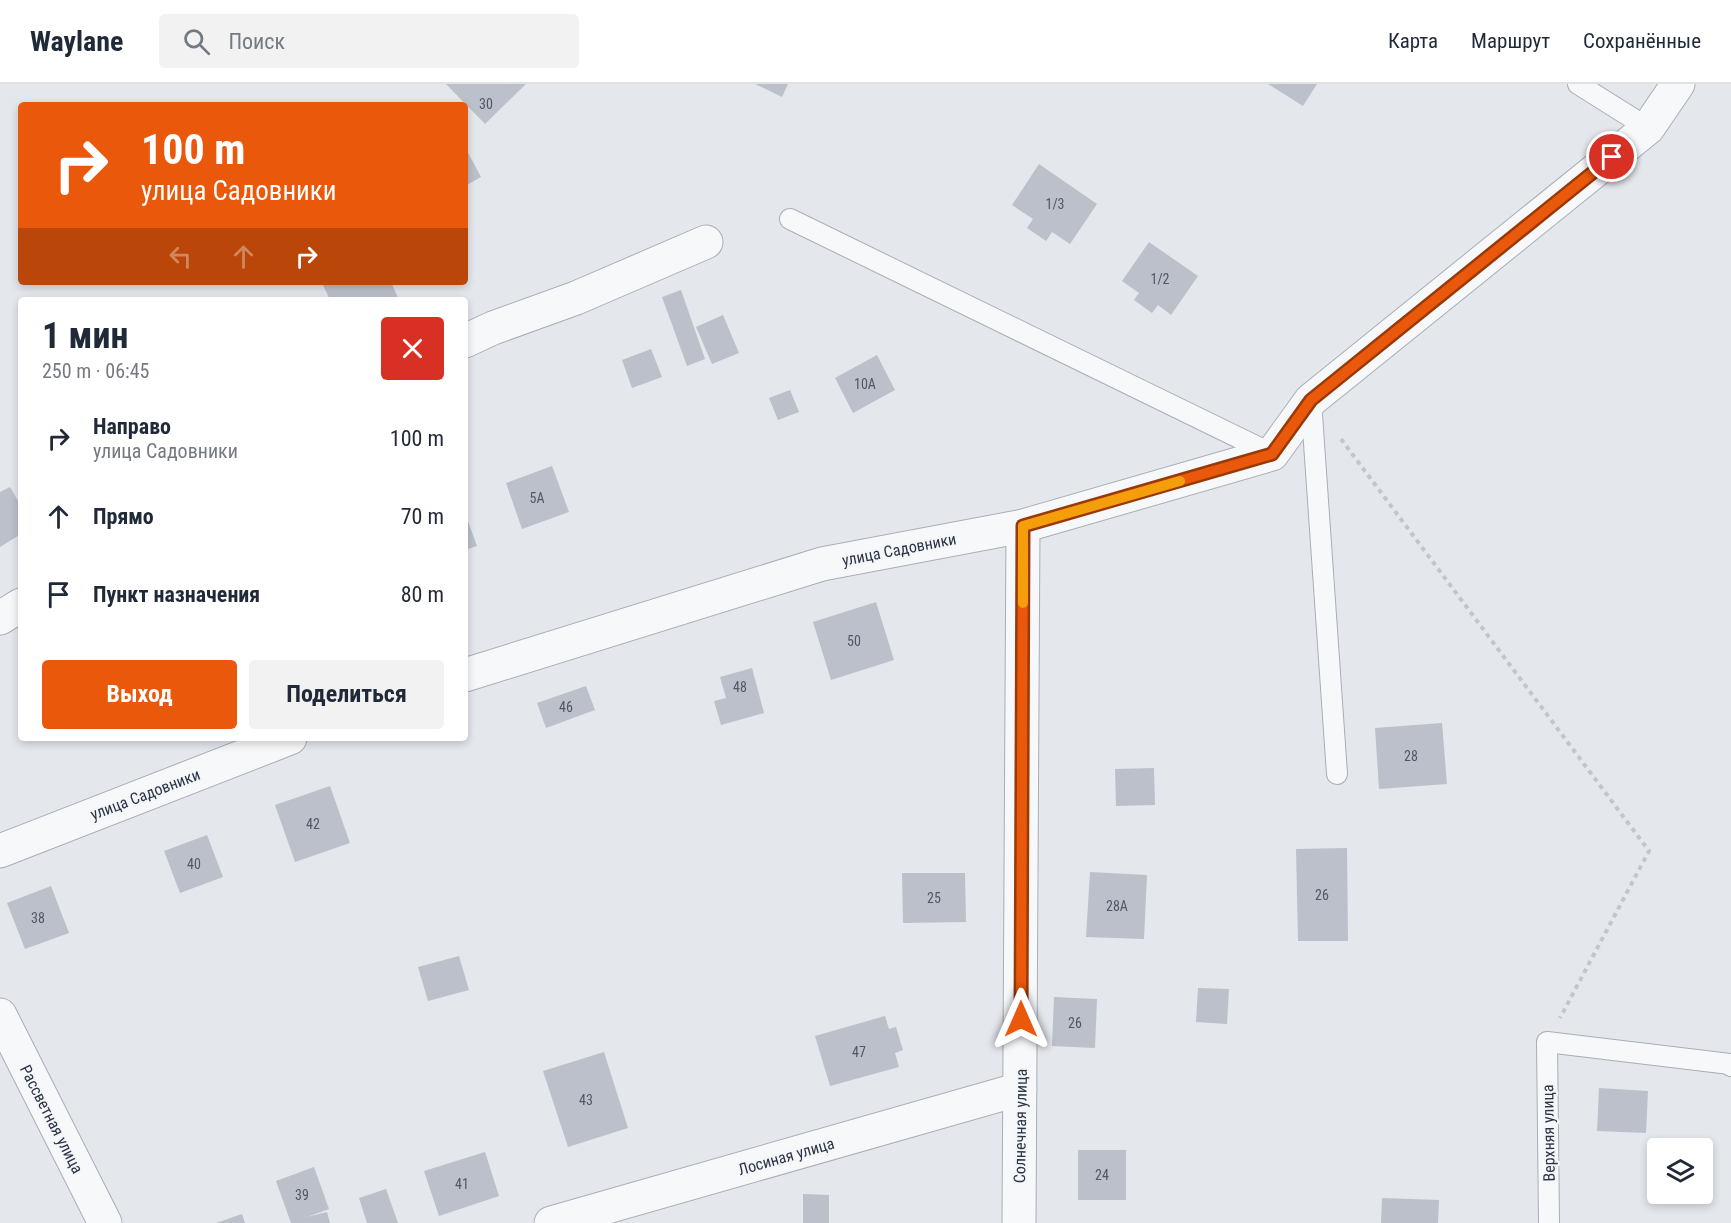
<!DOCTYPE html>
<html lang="ru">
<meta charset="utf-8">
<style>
body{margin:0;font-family:"Roboto Condensed",sans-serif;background:#f2f2f3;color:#1f2937;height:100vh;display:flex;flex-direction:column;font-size:22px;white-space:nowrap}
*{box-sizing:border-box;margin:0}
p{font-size:20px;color:#747a83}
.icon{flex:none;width:33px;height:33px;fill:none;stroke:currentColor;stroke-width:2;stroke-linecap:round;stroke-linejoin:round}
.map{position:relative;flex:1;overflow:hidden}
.details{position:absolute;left:18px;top:213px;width:450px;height:444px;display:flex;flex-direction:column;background:#fff;border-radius:6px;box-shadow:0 3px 9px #0003}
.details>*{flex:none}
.top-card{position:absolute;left:18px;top:18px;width:450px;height:183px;border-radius:6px;box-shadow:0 3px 9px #0003;background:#ea580c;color:#fff;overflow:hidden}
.tools{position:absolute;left:1647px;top:1054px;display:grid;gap:12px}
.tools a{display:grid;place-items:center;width:66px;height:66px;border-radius:6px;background:#fff;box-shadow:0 3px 9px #0003;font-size:30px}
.pin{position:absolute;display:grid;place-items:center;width:51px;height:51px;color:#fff;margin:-26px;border:3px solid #fff;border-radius:50%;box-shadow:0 2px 6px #0007}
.me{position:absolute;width:66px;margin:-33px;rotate:0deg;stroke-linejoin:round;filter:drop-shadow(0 0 4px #0008)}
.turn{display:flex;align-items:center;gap:21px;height:126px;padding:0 24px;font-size:27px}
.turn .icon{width:78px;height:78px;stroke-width:2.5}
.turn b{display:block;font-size:42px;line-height:51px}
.lanes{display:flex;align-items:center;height:57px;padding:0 24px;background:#0003;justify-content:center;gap:30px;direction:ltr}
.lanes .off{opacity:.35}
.round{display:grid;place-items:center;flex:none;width:63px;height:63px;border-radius:6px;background:#f2f2f3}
.headline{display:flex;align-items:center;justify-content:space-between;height:102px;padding:0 24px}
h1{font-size:36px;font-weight:700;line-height:45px}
.cta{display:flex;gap:12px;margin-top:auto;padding:12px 24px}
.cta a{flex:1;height:69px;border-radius:6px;background:#ea580c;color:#fff;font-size:24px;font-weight:700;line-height:69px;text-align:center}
.cta a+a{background:#f2f2f3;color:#1f2937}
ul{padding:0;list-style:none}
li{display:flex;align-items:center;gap:18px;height:78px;padding:0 24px}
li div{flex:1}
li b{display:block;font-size:22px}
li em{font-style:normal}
header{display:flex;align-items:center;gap:36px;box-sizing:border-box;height:84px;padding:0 30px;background:#fff;border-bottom:2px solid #e0e1e3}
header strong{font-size:28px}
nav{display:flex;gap:33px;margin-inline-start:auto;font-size:21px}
.search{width:420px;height:54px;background:#f2f2f3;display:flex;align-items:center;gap:15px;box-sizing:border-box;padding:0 21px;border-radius:6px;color:#747a83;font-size:22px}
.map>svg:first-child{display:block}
.building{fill:#bbc0ca}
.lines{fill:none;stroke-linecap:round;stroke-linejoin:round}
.service-casing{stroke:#a9aeb7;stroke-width:22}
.minor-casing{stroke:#a9aeb7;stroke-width:35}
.path{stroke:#c2c5cb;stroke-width:4;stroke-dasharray:4.5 4.5;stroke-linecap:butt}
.service{stroke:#f7f8fa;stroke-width:20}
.minor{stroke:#f7f8fa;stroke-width:33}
.route-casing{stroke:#983908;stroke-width:15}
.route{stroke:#ea580c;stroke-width:10}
.slow{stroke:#f59e0b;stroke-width:10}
.labels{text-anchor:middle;stroke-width:4.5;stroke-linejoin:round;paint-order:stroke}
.number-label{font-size:14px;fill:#4f5766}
.street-label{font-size:16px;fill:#2b3445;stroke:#f4f6f9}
</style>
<header>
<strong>Waylane</strong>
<div class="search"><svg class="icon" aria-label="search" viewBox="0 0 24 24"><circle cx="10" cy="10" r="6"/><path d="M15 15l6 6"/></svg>Поиск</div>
<nav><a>Карта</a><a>Маршрут</a><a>Сохранённые</a></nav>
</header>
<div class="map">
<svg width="1731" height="1139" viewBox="0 0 1731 1139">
<rect width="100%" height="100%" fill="#e4e7ec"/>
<!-- building -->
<path class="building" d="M446,0h80l-41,40z
M755,0h33l-6,13z
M1268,0h49l-14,22z
M465,63l16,30 -16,9z
M1039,80l58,40 -27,40 -18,-12 -6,9 -19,-13 6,-9 -21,-14z
M1149,158l49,34 -27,39 -13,-10 -6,8 -18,-13 5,-7 -17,-12z
M325,198h66l8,18h-69l-8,-17z
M681,206l24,69 -18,7 -25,-69z
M723,231l16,38 -27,11 -16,-37z
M651,265l11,28 -30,11 -10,-28z
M877,271l18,35 -42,23 -18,-35z
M790,306l9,22 -21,8 -9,-22z
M552,382l17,46 -47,17 -16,-46z
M10,403l11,19v28l-21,13v-55z
M465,429l12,33 -12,4z
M876,518l18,58 -63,20 -18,-58z
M752,584l12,45 -43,12 -7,-24 12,-3 -6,-21z
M586,602l9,24 -49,18 -9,-25z
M1442,639l5,61 -68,5 -4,-61z
M1154,684l1,37 -39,1 -1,-37z
M330,702l20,57 -55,19 -20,-57z
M207,751l16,42 -43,16 -16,-42z
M1347,764l1,93h-50l-2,-92z
M1090,788l57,3 -3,64 -58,-2z
M902,789h63l1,49 -63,1z
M51,802l18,47 -44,16 -18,-46z
M459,872l10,34 -41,11 -10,-34z
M1198,904l31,1 -2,35 -31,-2z
M1054,913l43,2 -2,49 -43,-2z
M885,932l4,13 7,-2 7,23 -8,3 4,14 -69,19 -15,-50z
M604,968l24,76 -60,19 -25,-76z
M1599,1004l49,3 -2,42 -49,-2z
M1078,1066h48v50h-48z
M485,1068l14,44 -60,20 -15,-45z
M314,1083l15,42 -22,8 20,-5 3,11h-39l-15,-42z
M386,1105l12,34h-31l-8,-25z
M803,1110l26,1v28h-26z
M1382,1114l57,2 -1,23h-57z
M242,1130l3,9h-29z"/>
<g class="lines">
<defs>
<path id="service" d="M1578,0l70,44
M790,135l482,235
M1311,316l26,374
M1549,1139l-2,-181 183,22 1,2"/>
<path id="minor" d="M465,257l28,-13 83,-30 130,-56
M0,534l21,-13
M465,591l357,-111 201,-38 249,-72 39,-54 337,-272 30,-44
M0,767l290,-113
M0,931l105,208
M551,1139l469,-134
M1019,1139l4,-697"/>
</defs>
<!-- service casing -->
<use href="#service" class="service-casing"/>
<!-- minor casing -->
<use href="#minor" class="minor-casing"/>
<!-- path -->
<path class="path" d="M1341,355l308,412 -89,167"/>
<!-- service -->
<use href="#service" class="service"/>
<!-- minor -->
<use href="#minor" class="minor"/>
</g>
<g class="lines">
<defs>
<path id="route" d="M1021,935l2,-493 249,-72 39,-54 301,-243"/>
</defs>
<!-- route casing -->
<use href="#route" class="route-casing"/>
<!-- route -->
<use href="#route" class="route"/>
<!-- slow -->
<path class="slow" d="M1023,519v-77l157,-45"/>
</g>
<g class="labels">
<!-- number labels -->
<g class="number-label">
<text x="486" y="25">30</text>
<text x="1055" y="125">1/3</text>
<text x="1160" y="200">1/2</text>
<text x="865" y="305">10А</text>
<text x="537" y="419">5А</text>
<text x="854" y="562">50</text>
<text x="740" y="608">48</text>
<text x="566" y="628">46</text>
<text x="1411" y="677">28</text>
<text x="313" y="745">42</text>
<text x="194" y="785">40</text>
<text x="1322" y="816">26</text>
<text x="934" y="819">25</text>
<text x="1117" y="827">28А</text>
<text x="38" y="839">38</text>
<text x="1075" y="944">26</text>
<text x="859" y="973">47</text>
<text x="586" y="1021">43</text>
<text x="1102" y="1096">24</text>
<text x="462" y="1105">41</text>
<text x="302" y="1116">39</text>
</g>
<!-- street labels -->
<g class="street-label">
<text transform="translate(899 465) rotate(-11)" y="6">улица Садовники</text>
<text transform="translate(145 710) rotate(-21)" y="6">улица Садовники</text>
<text transform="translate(52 1035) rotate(63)" y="6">Рассветная улица</text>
<text transform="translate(1020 1042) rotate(-89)" y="6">Солнечная улица</text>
<text transform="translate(1548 1049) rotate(-91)" y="6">Верхняя улица</text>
<text transform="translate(786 1072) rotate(-16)" y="6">Лосиная улица</text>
</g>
</g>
</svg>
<div class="tools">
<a><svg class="icon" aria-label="layers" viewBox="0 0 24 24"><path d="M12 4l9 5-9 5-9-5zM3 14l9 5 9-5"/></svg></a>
</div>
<div class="pin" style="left:1612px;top:73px;background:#d93025"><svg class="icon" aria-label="arrive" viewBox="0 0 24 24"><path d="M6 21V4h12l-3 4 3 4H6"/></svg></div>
<svg class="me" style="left:1021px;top:935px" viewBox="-20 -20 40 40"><path d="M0-17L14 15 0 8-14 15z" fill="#ea580c" stroke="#fff" stroke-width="4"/></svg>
<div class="top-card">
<div class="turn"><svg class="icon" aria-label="right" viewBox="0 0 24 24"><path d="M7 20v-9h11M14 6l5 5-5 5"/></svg><div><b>100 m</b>улица Садовники</div></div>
<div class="lanes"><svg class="icon off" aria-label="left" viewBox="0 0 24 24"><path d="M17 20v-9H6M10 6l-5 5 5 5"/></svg><svg class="icon off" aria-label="ahead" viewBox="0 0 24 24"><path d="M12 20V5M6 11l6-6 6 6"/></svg><svg class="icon" aria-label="right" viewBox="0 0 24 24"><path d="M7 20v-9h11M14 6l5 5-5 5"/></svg></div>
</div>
<section class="details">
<div class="headline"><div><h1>1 мин</h1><p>250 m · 06:45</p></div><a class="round" style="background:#d93025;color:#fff"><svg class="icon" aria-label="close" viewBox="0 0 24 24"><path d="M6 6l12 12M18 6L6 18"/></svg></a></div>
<ul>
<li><svg class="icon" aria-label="right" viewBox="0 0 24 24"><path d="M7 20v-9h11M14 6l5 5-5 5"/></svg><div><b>Направо</b><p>улица Садовники</p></div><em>100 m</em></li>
<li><svg class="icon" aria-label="ahead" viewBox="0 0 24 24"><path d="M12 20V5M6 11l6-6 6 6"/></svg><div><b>Прямо</b></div><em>70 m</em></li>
<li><svg class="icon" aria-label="arrive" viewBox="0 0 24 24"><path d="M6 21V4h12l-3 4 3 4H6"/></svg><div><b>Пункт назначения</b></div><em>80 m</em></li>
</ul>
<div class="cta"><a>Выход</a><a>Поделиться</a></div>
</section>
</div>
